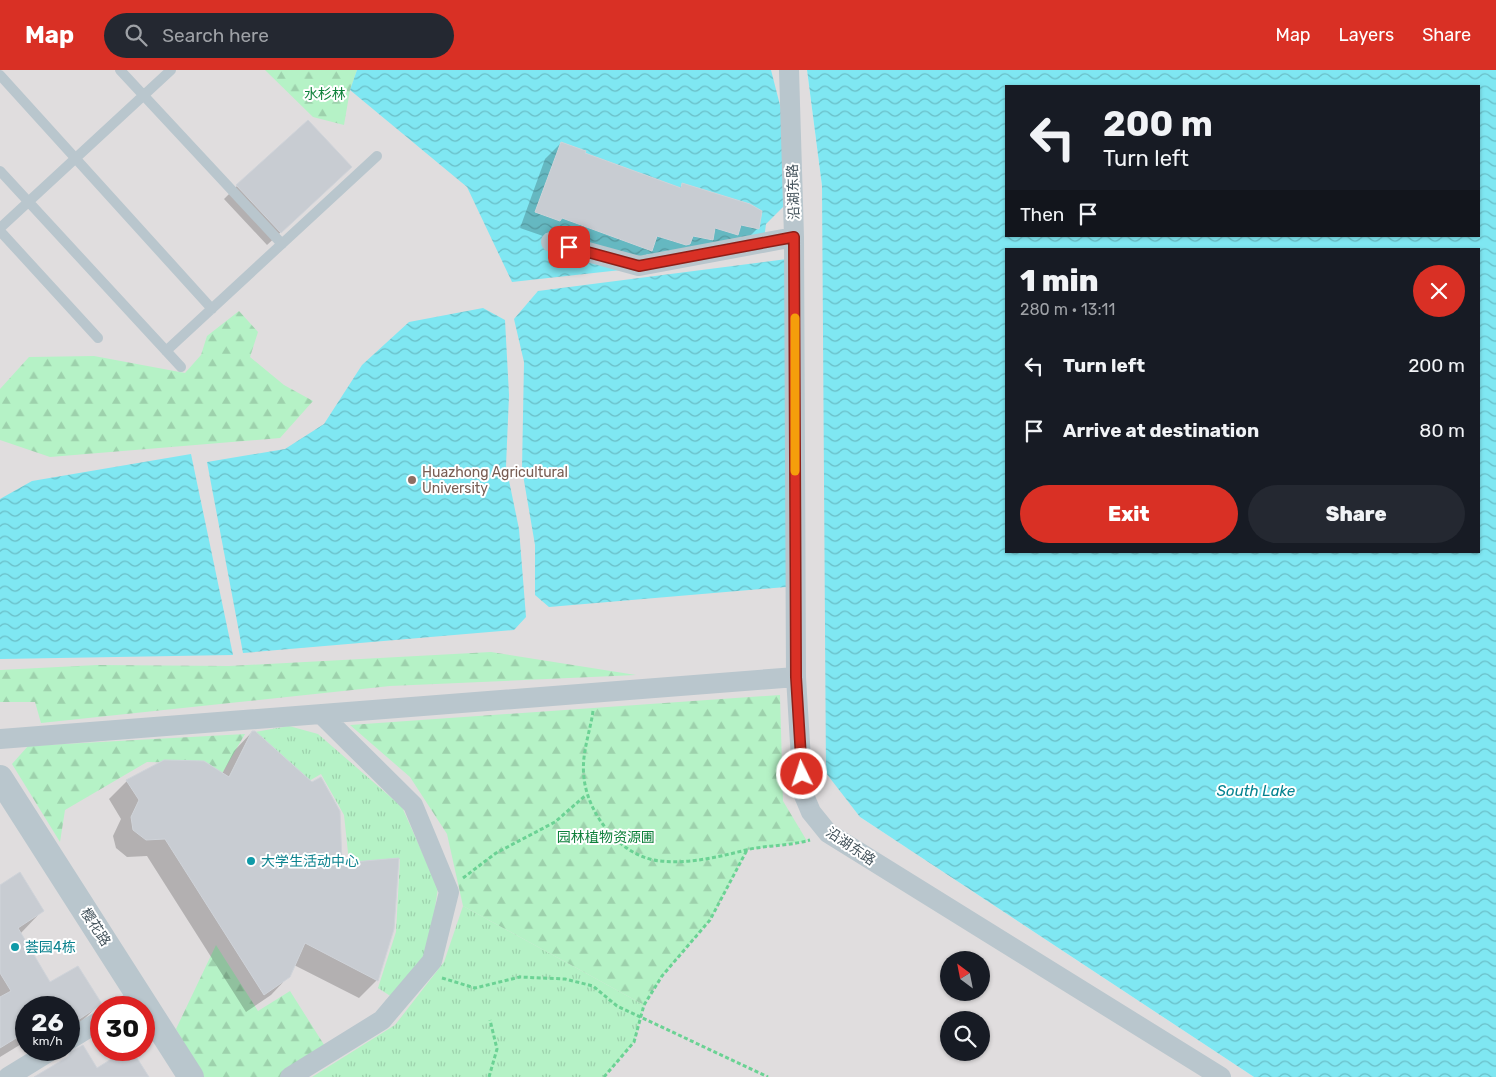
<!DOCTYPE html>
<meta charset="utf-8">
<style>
body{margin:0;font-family:Rubik,"Noto Sans SC",sans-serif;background:#242831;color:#f1f3f6;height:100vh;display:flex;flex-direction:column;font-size:19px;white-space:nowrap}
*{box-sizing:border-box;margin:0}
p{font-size:16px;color:#9ea1a6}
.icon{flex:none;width:28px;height:28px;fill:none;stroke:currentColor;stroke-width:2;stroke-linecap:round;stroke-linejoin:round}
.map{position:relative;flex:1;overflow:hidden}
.side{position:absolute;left:1005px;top:178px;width:475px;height:305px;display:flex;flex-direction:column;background:#171b24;border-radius:0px;box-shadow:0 1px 4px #0004}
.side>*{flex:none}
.hud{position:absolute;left:1005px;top:15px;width:475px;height:152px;border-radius:0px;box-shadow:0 1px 4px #0004;background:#171b24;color:#f1f3f6;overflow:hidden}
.needle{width:32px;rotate:328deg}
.fabs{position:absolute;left:940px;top:881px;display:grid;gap:10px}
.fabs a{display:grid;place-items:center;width:50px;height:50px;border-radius:50%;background:#171b24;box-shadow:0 1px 4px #0004;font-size:25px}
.speed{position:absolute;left:15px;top:926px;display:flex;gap:10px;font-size:25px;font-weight:700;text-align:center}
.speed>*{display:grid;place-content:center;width:65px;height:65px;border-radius:50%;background:#171b24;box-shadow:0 1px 4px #0004;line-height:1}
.speed small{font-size:12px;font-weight:400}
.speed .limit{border:8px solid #d22;background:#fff;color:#111}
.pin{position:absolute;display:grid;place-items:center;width:42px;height:42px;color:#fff;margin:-21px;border-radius:10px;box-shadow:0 2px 8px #0006}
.me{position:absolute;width:55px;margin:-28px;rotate:356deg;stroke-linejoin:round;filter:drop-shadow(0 0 4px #0008)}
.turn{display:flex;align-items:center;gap:18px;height:105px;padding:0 15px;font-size:22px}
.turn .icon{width:65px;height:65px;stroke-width:2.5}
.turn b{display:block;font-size:35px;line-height:42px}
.then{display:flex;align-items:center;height:48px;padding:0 15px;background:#0003;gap:10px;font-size:19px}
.round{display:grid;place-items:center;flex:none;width:52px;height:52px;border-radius:26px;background:#242831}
.overview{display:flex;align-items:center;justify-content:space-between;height:85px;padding:0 15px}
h1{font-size:30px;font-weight:800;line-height:38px}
.action{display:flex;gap:10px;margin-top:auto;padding:10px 15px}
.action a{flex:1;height:58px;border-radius:30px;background:#d93025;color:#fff;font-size:20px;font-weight:800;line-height:58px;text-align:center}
.action a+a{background:#242831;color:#f1f3f6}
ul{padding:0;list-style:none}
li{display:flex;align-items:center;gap:15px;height:65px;padding:0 15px}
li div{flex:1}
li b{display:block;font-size:19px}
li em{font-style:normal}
header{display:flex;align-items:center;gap:30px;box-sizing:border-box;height:70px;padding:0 25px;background:#d93025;color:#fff}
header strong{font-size:24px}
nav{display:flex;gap:28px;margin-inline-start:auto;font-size:18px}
.search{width:350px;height:45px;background:#242831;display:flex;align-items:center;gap:12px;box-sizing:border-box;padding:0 18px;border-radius:28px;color:#9ea1a6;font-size:19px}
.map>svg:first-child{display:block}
.education{fill:#e0ddde;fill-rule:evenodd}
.grass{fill:url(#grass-tufts)}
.forest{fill:url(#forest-firs)}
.water{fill:url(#water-waves);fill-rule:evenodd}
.shadow{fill:#0003}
.building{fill:#c8ccd2;stroke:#cfd3d9}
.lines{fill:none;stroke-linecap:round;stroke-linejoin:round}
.path{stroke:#6bd294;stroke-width:3;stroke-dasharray:4 2.5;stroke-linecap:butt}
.service{stroke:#b9c6cd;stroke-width:10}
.minor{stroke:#b9c6cd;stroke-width:20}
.tertiary{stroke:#b9c6cd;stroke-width:26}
.route-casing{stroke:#8d1f18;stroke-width:12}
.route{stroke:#d93025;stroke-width:9}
.slow{stroke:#f59e0b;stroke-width:9}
.education-dot{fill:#8d6e63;stroke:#fff;stroke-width:2}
.culture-dot{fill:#0f9aa8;stroke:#fff;stroke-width:2}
.labels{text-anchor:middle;stroke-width:4;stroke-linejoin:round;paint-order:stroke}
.park-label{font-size:14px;fill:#0f813b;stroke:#fff}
.street-label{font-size:14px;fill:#43525b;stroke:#fff}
.education-label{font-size:14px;fill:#785e54;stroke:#fff;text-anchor:start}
.culture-label{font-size:14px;fill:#0d838f;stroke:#fff;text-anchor:start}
.water-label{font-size:15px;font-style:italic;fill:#048390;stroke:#fff}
</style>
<header>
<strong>Map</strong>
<div class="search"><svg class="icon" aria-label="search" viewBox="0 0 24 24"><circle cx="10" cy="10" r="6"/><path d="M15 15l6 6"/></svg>Search here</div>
<nav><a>Map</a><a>Layers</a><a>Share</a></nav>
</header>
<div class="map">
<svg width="1496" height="1007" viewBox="0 0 1496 1007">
<defs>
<pattern id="grass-tufts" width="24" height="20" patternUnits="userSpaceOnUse" patternTransform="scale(1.25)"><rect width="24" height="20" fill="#b5f2c6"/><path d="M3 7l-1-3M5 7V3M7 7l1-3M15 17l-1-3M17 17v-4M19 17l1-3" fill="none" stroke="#9dd1ac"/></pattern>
<pattern id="forest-firs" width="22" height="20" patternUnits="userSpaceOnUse" patternTransform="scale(1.25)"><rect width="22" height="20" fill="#b5f2c6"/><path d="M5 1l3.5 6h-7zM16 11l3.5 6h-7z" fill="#9dd1ac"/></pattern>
<pattern id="water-waves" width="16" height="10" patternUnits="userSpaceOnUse" patternTransform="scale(1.25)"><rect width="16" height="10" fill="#7fe7f2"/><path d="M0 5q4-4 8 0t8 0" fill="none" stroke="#6abec7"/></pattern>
</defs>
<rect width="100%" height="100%" fill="#efecec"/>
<!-- education -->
<path class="education" d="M0,0h807l15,116 38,631 394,260h-1254zM949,890h32v32h-32zM26,938h43v42h-43zM101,938h43v42h-43zM949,950h32v32h-32z"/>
<!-- grass -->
<path class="grass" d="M289,656l29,8 84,73 36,81 -11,71 -32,40 -17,-11 18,-56 4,-73 -51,3 -5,-47 -23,-41 -12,7 -54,-49z
M463,836l181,99 -10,37 -30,35h-292l83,-52 49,-63z"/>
<!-- forest -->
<path class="forest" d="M265,0h92l-7,20 -6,35 -31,-8z
M239,241l19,21 -8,25 34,28 29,16 -33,37 -230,19 -50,-17v-51l29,-32 65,-1 91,17 16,-18 6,-19z
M491,582l145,23 -246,11 -349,37 -6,-21h-35v-32l97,-5 132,1z
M780,625l3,106 24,40 -60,9 -37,70 -48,56 -18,29 -181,-99 -16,-72 -37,-57 -60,-52z
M245,664l-25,43 -25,-14 -48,-1 -82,48 -5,32 -48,-78 16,-18z
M216,875l42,66 32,-20 38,60 -42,26h-82l-28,-48z"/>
<!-- water -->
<path class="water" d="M357,0h414l11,43 1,94 -17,17 -3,23 -124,21 -127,14 -45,-95 -117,-97z
M807,0h689v1007h-242l-394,-260 -34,-44 -4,-587zM1479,16v150h-473v-150zM1006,179h473v302h-473z
M787,189l-1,328 -237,20 -14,-12v-50l-13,-76 2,-107 -10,-43 24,-28z
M483,238l22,12 4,75 -3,71 13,63 7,88 -12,13 -271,23 -36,-191 78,-13 39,-25 38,-59 47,-43z
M191,384l42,201 -233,4v-160l32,-18z"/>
<!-- shadow -->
<path class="shadow" d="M561,73l23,11 94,35 5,-4 75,43 -16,16 -72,16 -23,-6 -12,12 -89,-33 -3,3 -23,-8 25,-69z
M336,111l-69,64 -43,-46 13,-13z
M252,662l88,132 37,116 -18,18 -65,-33 -5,11 -18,19 -25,17 -99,-156 -20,1 -11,-9 -3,-12 8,-17 -12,-20 18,-18 37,-20 58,13 12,-23z
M0,816l42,25 -22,23 30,50 50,20 -31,29v-25h-43v40l-3,-5 -23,14z"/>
<!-- building -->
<path class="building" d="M308,50l44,47 -71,66 -45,-48z
M561,72l25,9 -1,2 96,35 1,-5 68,21 12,7 -3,18 -18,-4 -3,10 -23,-7 -2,12 -20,-4 -3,8 -4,1 -29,-9 -5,15 -90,-33 -2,3 -25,-9z
M252,661h3l57,51 9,-5 19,34 2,52 57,-5 -5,71 -16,52 -73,-38 -15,34 -26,18 -99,-156 -19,1 -13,-10 -2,-13 8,-17 -13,-20 38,-20 40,1 25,16z
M20,802l24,39 -26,17 32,54 28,-16 24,38 -33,22v-18h-43v24l-26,16v-51l11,-6 -11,-18v-88z
M83,975l14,23 29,-18h6l17,27h-115l35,-21v-4z"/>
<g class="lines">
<!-- path -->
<path class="path" d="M593,641c-3,22 -12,43 -9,67 4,37 37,79 76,83 30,3 58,-4 86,-11 21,-5 44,-4 64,-10
M463,808l33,-25 59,-31 31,-27
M442,908l33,10 45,-11 45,2 28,7 24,20 151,71
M489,1007l8,-28 -7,-29
M604,1007l30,-35 10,-37 18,-29 48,-56 37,-70"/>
<!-- service -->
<path class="service" d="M120,0l162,174
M0,5l212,234
M0,101l181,196
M0,158l171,-158
M0,161l98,107
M166,281l211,-195"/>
<!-- minor -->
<path class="minor" d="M789,0l5,167 2,440 7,116 8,19 17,21 393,244
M551,172l88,24 155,-29
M0,669l796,-62
M122,938l19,-12
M69,970l32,-20
M8,1007l44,-27
M290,1007l92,-57 50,-59 17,-69 -36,-87 -92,-91"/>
<!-- tertiary -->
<path class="tertiary" d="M0,708l191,299"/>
</g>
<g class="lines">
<defs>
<path id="route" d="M569,177l70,19 155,-29 2,440 6,97"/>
</defs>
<!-- route casing -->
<use href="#route" class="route-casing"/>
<!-- route -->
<use href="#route" class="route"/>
<!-- slow -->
<path class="slow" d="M795,248v153"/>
</g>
<!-- markers -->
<circle class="education-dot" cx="412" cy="410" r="5"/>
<g class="culture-dot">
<circle cx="251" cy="791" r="5"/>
<circle cx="15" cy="877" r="5"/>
</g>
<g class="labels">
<!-- park labels -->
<g class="park-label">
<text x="325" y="29">水杉林</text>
<text x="606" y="772">园林植物资源圃</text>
</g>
<!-- street labels -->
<g class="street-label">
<text transform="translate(793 122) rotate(-92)" y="5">沿湖东路</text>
<text transform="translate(851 776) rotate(34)" y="5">沿湖东路</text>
<text transform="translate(96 857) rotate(57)" y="5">樱花路</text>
</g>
<!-- education labels -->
<g class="education-label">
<text x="422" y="407">Huazhong Agricultural<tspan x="422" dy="16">University</tspan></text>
</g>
<!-- culture labels -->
<g class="culture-label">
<text x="261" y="796">大学生活动中心</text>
<text x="25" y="882">荟园4栋</text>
</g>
<!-- water labels -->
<g class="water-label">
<text x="1256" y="726">South Lake</text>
</g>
</g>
</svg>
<div class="fabs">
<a><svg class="needle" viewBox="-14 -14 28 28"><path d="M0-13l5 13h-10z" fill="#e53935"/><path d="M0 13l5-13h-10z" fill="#9ea1a6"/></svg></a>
<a><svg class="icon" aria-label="search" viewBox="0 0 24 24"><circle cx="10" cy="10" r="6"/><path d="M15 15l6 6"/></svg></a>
</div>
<div class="speed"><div>26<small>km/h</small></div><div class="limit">30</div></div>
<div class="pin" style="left:569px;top:177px;background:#d93025"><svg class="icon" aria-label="arrive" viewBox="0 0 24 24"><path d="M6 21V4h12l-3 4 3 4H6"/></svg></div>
<svg class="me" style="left:802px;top:704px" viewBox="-20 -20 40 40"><circle r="17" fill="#d93025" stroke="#fff" stroke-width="3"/><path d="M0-11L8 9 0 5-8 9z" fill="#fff"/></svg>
<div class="hud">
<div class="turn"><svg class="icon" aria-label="left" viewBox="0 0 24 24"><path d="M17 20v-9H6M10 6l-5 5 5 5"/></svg><div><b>200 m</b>Turn left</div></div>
<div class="then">Then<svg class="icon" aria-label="arrive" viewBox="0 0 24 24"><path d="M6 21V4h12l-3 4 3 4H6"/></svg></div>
</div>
<section class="side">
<div class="overview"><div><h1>1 min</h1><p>280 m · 13:11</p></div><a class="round" style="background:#d93025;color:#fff"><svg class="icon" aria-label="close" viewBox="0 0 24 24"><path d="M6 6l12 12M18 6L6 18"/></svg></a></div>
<ul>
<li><svg class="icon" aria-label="left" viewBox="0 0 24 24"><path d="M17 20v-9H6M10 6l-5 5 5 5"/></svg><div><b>Turn left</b></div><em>200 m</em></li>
<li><svg class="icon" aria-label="arrive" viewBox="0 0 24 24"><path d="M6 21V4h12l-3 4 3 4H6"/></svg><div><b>Arrive at destination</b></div><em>80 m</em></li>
</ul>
<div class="action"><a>Exit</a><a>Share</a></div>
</section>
</div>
